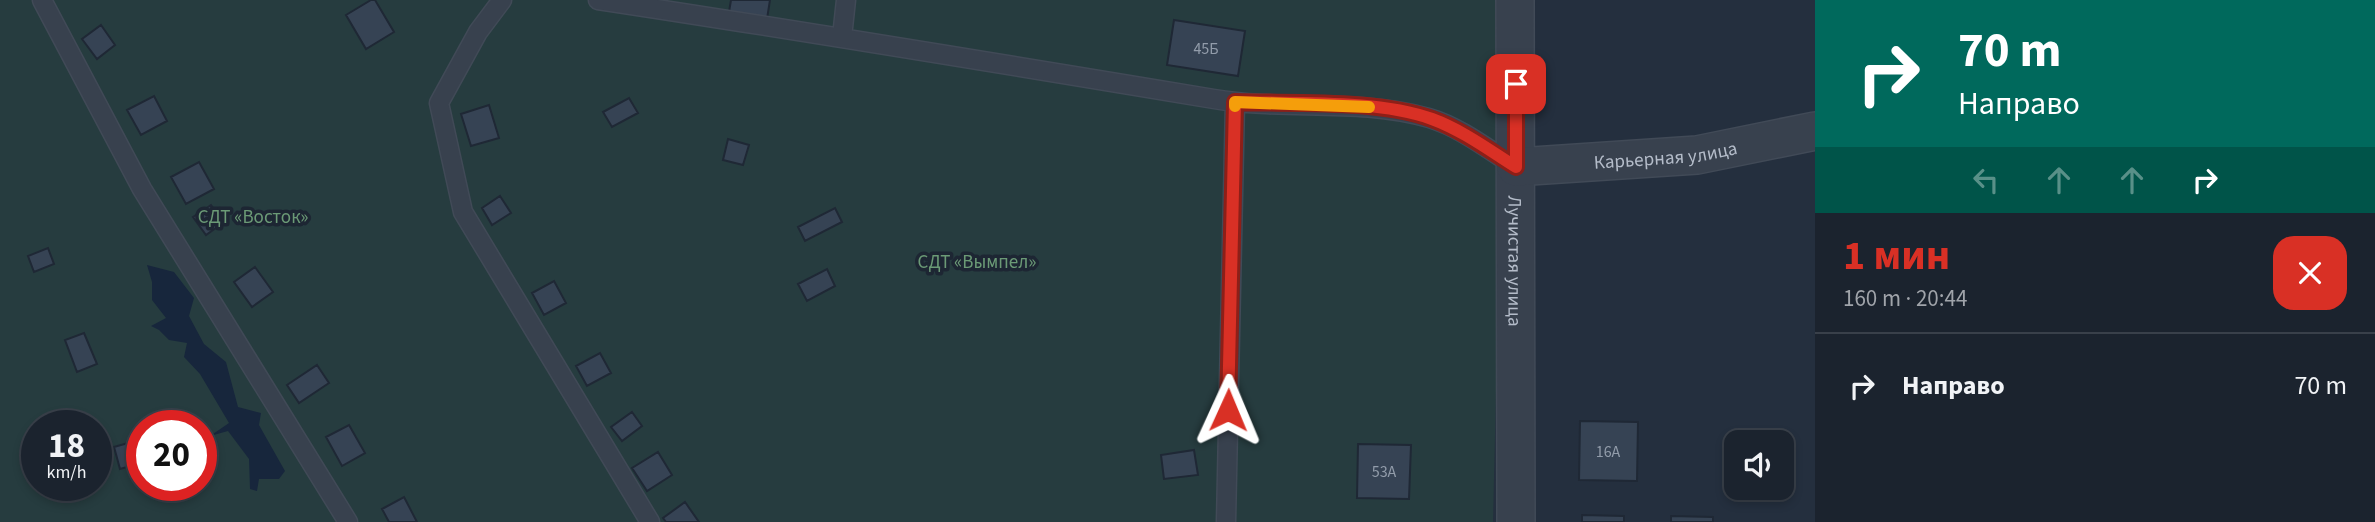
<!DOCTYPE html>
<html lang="ru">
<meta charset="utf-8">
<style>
body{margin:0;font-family:"Source Sans 3",sans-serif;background:#282f3a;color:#f1f3f6;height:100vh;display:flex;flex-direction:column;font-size:26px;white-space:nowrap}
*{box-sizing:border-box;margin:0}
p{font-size:23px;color:#a0a4aa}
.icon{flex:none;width:38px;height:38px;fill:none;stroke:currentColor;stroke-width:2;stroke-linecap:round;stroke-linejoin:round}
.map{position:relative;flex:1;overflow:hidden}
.details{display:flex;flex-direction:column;background:#1b232e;width:560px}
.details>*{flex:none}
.guide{background:#00695c;color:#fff;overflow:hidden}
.fabs{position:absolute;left:1724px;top:430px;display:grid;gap:14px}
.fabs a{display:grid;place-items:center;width:70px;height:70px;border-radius:14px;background:#1b232e;box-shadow:0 4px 10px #0003,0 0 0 2px #39404a;font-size:35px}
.speed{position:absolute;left:21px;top:410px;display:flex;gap:14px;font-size:35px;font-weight:700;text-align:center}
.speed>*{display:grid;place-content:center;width:91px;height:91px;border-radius:50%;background:#1b232e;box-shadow:0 4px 10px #0003,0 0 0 2px #39404a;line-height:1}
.speed small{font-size:18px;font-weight:400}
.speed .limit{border:10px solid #d22;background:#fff;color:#111}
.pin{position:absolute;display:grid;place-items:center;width:60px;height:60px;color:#fff;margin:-30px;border-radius:14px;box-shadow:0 4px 10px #0006}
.me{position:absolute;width:77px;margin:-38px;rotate:1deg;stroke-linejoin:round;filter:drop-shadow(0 0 5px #0008)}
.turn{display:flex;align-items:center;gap:24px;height:147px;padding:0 28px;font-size:32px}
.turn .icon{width:91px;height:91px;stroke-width:2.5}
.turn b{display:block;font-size:49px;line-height:60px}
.lanes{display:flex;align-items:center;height:66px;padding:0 28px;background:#0003;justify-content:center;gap:35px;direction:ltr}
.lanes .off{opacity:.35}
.round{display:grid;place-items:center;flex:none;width:74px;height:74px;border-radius:21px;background:#282f3a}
.headline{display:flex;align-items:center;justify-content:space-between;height:119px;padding:0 28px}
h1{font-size:42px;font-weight:700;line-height:52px;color:#d93025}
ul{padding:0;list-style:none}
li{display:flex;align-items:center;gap:21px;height:105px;padding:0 28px;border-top:2px solid #39404a}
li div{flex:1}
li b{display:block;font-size:26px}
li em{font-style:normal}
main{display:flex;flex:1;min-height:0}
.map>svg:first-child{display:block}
.green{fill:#263c3f;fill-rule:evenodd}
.water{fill:#17263c}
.building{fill:#364354;stroke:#1f2835;stroke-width:2}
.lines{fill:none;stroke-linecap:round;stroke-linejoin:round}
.service-casing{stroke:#414a57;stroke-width:21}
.minor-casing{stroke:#414a57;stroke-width:40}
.service{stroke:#38414e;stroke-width:18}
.minor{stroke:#38414e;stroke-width:37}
.route-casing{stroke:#8d1f18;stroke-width:18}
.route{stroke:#d93025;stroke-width:12}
.slow{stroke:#f59e0b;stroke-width:12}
.labels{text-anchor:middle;stroke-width:7;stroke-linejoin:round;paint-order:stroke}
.number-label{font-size:16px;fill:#929caa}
.street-label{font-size:19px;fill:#b4bcc9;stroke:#1d2633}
.park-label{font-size:19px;fill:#6b9a76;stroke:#1d2633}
</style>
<main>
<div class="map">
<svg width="1815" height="522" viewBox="0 0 1815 522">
<rect width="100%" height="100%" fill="#242f3e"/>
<!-- green -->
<path class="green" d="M0,0h1505l-12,522h-1493zM37,425h59v60h-59zM142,425h59v60h-59z"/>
<!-- water -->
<path class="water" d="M147,265l27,7 20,26 -5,18 15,28 22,18 12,45 23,6 -2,12 26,46 -6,8h-20l-2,12 -7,-2 -1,-30 -21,-28 -18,5 19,-13 -29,-49 -16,-17 3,-14 -18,-3 -10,-10 -8,-4 15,-8 -14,-18v-18z"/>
<!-- building -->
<path class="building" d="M371,0h4l19,32 -28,17 -20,-34z
M731,0h39l-3,19 -38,-7z
M1174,20l71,11 -7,45 -71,-11z
M101,25l14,20 -18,14 -15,-20z
M154,96l13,25 -26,14 -14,-25z
M629,98l9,15 -26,14 -9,-15z
M489,105l10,33 -28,8 -10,-32z
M728,139l21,6 -6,20 -20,-5z
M199,162l15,27 -28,15 -15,-27z
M500,196l11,17 -19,12 -10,-17z
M211,205l13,17 -18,13 -13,-18z
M835,208l7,14 -37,19 -7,-14z
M48,248l6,16 -20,8 -6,-16z
M255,267l18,25 -21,15 -18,-25z
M827,269l8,17 -28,15 -9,-17z
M554,281l12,22 -22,12 -12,-22z
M84,333l13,31 -20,8 -12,-32z
M600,353l11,20 -24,13 -11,-20z
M317,365l12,18 -30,20 -12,-18z
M632,412l10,14 -20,15 -11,-14z
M1580,421l58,1 -1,59 -58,-1z
M349,425l16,28 -23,13 -16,-29z
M135,441l6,22 -21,6 -6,-22z
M1358,444l53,1 -2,54 -52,-1z
M1194,450l4,25 -34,4 -3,-24z
M658,452l14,23 -25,16 -15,-23z
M404,497l13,25h-28l-7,-13z
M685,502l14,20h-33l-3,-4z
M1582,515l42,1v6h-42z
M1671,516l42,1v5h-42z"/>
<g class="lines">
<defs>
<path id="service" d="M42,0l100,189 206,333
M502,0l-24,32 -39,71 24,109 187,310
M598,0c206,31 411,65 616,99 71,12 145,-1 215,19 31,9 60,32 87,49
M842,37l4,-37
M1226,522l9,-420"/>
<g id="minor">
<path id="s1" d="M1515,0l1,522"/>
<path id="s2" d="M1516,167l181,-12 118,-24"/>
</g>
</defs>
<!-- service casing -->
<use href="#service" class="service-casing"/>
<!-- minor casing -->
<use href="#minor" class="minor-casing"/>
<!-- service -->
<use href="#service" class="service"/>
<!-- minor -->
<use href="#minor" class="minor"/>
</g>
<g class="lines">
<defs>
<path id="route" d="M1228,410l7,-308c59,2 142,-3 197,17 30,11 57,31 84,48v-83"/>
</defs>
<!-- route casing -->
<use href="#route" class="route-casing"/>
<!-- route -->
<use href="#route" class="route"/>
<!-- slow -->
<path class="slow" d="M1235,106v-4l134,5"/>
</g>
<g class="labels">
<!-- number labels -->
<g class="number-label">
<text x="1206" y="54">45Б</text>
<text x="1608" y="457">16А</text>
<text x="1384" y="477">53А</text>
</g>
<!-- street labels -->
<g class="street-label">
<text dy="7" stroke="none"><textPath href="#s2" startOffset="150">Карьерная улица</textPath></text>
<text dy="7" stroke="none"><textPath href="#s1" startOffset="261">Лучистая улица</textPath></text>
</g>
<!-- park labels -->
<g class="park-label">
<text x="253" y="223">СДТ «Восток»</text>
<text x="977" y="268">СДТ «Вымпел»</text>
</g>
</g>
</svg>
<div class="fabs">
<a><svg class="icon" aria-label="sound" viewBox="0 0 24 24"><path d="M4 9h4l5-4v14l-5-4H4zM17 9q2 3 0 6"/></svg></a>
</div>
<div class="speed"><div>18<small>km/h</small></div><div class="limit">20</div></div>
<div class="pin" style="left:1516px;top:84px;background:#d93025"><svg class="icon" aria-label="arrive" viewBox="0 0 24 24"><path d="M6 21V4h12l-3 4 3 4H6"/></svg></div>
<svg class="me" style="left:1228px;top:410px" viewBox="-20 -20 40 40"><path d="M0-17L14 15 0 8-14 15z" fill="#d93025" stroke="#fff" stroke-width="4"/></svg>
</div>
<section class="details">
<div class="guide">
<div class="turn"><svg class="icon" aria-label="right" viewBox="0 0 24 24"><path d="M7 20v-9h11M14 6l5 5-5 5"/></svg><div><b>70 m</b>Направо</div></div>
<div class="lanes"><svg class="icon off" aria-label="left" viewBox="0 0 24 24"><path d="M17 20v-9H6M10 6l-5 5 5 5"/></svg><svg class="icon off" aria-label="ahead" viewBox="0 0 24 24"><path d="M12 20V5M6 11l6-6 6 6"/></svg><svg class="icon off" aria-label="ahead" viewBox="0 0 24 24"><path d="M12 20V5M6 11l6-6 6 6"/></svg><svg class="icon" aria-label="right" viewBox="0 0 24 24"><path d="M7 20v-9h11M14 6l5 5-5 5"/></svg></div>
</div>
<div class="headline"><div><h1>1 мин</h1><p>160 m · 20:44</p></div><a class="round" style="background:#d93025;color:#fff"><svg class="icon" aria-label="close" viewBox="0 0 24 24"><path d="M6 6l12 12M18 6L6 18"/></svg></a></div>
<ul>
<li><svg class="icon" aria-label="right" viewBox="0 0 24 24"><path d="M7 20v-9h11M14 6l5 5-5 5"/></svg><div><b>Направо</b></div><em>70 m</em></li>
</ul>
</section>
</main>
